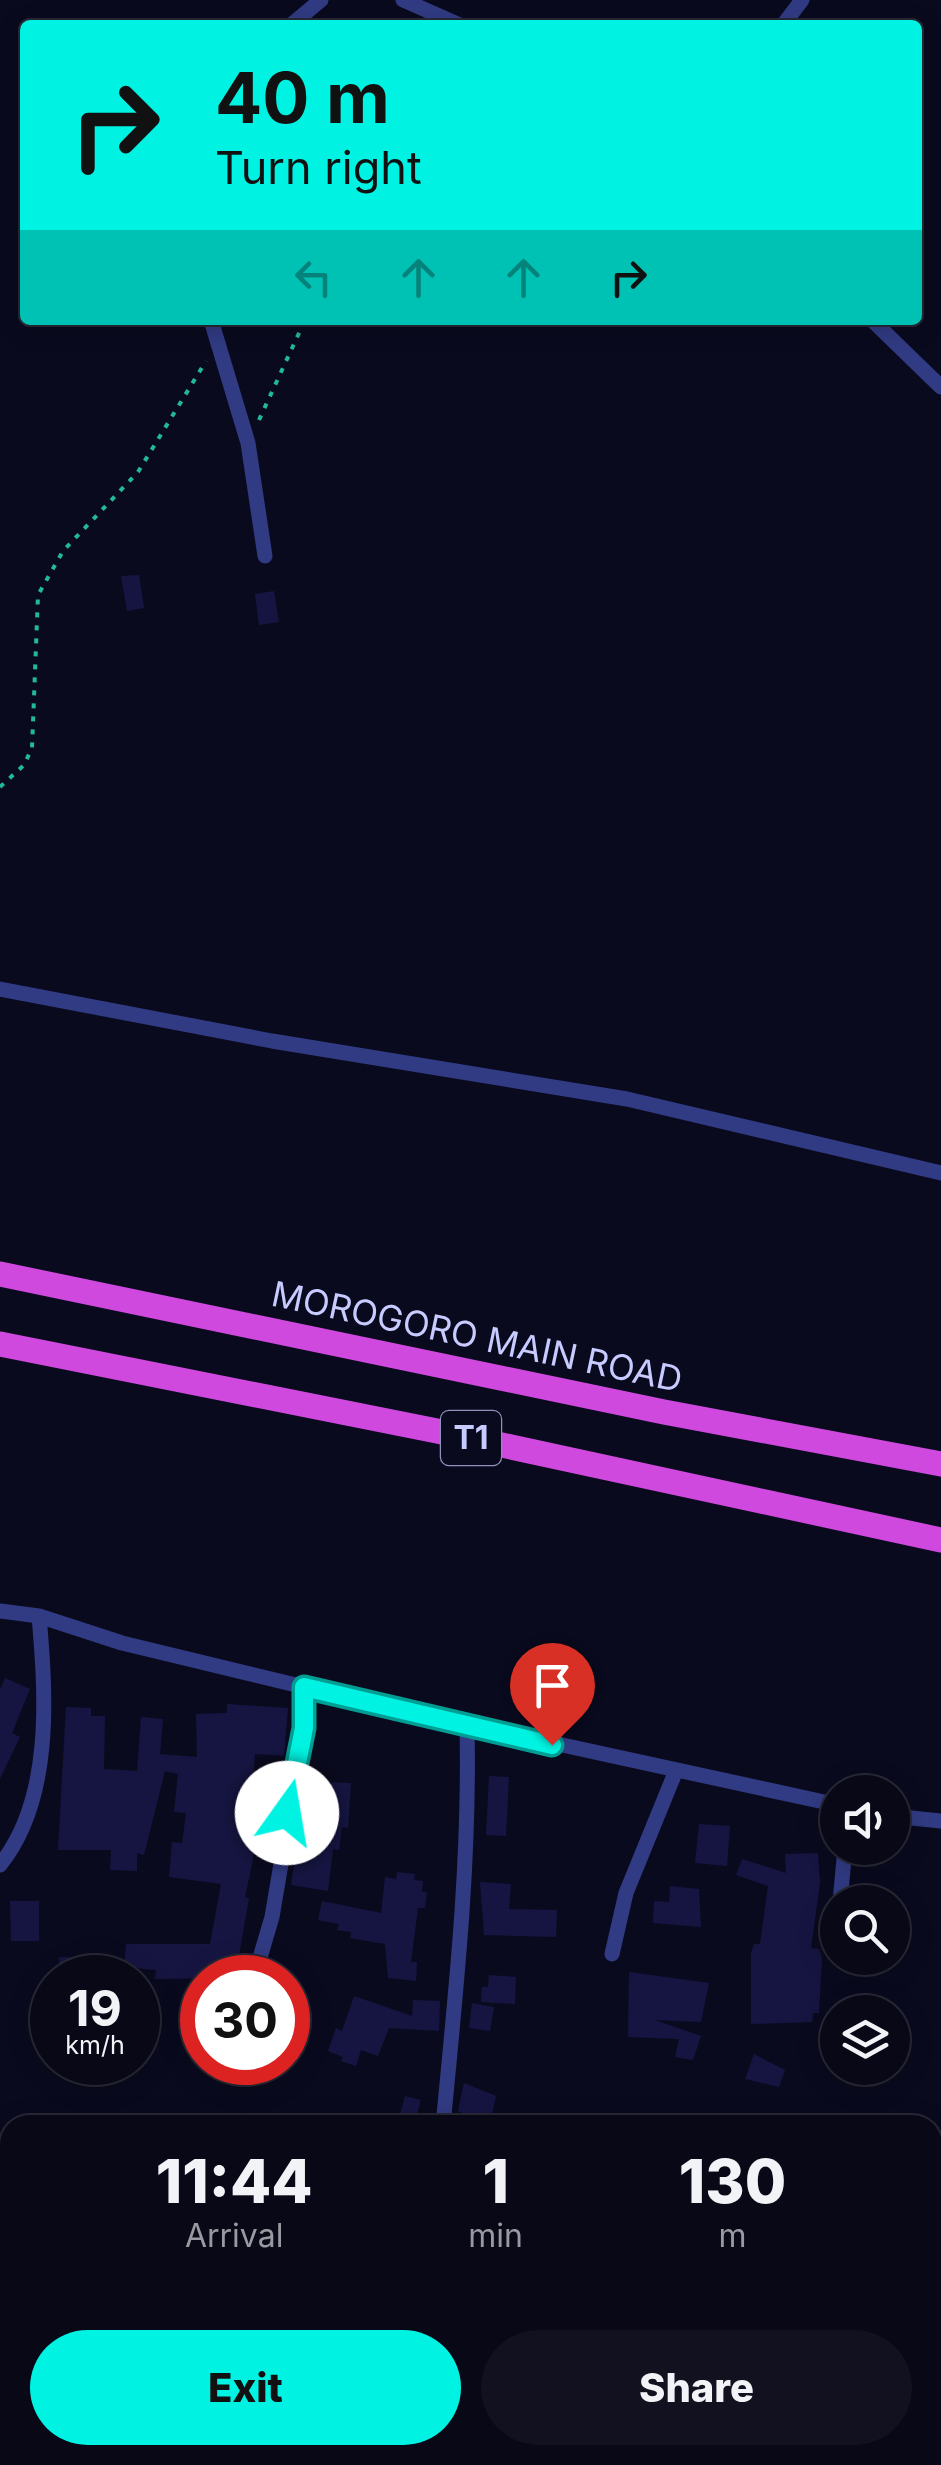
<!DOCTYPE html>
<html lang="en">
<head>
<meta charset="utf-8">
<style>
  :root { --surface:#080817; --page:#111120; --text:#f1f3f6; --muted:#989aa1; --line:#292936; --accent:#00f3e2 }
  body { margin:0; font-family:Inter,sans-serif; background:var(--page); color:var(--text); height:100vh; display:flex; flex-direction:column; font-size:38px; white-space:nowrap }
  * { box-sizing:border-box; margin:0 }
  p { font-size:32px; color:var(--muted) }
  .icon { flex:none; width:55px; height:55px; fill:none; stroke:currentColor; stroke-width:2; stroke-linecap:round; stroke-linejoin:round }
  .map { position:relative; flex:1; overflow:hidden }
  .details { position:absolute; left:0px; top:2115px; width:942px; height:350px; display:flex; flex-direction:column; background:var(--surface); border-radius:30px 30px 0 0; box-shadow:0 5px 25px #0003,0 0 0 2px var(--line) }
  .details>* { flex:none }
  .top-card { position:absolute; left:20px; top:20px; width:902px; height:305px; border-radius:10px; box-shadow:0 5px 25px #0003,0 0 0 2px var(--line); background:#00f3e2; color:#111; overflow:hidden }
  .controls { position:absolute; left:820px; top:1775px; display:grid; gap:20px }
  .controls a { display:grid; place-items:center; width:90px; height:90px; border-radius:50%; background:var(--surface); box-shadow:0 5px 25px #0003,0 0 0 2px var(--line); font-size:50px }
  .speed { position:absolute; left:30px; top:1955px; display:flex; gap:20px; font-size:50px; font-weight:700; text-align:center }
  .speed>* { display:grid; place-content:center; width:130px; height:130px; border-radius:50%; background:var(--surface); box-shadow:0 5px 25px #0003,0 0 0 2px var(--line); line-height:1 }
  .speed small { font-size:25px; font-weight:400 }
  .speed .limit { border:15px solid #d22; background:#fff; color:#111 }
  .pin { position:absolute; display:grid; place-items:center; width:85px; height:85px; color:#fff; margin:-102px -42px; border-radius:50% 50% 50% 0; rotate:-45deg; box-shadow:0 0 10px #0007 }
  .pin .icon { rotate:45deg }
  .me { position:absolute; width:110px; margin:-55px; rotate:13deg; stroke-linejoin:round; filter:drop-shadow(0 0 8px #0008) }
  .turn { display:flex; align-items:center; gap:35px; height:210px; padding:0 30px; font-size:45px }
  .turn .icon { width:130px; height:130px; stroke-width:2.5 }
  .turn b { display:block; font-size:70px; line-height:85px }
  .lanes { display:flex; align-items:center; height:95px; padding:0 30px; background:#0003; justify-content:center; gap:50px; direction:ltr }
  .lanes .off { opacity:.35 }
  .eta { display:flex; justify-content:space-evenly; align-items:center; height:170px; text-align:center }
  .eta b { font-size:60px; font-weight:800; line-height:70px }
  .button { display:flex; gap:20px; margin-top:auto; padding:20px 30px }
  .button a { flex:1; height:115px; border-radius:60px; background:var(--accent); color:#111; font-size:40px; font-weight:800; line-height:115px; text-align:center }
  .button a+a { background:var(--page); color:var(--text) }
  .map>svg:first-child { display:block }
  .building { fill:#161542 }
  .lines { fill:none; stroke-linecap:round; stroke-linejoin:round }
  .path { stroke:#22b996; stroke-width:4; stroke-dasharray:5 8; stroke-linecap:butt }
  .minor { stroke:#313b83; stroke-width:15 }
  .trunk { stroke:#cf49de; stroke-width:25 }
  .route-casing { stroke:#009e93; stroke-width:25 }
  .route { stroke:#00f3e2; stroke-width:18 }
  .labels { text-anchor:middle; stroke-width:10; stroke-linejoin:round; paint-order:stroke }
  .shield { fill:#0a0a1f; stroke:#8f91bc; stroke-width:2.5 }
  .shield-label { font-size:32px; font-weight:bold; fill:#c8cbff }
  .street-label { font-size:35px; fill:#c8cbff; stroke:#0a0a1f }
</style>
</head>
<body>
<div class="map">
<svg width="941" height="2465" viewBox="0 0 941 2465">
  <rect width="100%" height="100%" fill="#0a0a1f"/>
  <path class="building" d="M139 575 144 608 127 611 121 576Z
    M274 591 279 622 259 625 255 594Z
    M5 1678 30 1689 12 1733 20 1737 0 1779V1690Z
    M227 1704 288 1708 284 1756 255 1754 253 1783 267 1784 266 1807 253 1806 248 1844H254L253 1860 245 1897 249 1898 235 1978 155 1979 156 1970 124 1967 126 1944H210L221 1884 169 1877 172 1842 182 1843 186 1813 174 1812 178 1774 165 1771 144 1855 137 1853V1871L110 1870 111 1850H58L66 1707 91 1708V1716H105L104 1769 137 1771 141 1717 163 1719 160 1754 197 1757 196 1714 227 1713Z
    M489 1776 509 1777 506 1836 486 1835Z
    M318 1781 351 1783 348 1828 342 1827 339 1850 333 1849 328 1891 291 1885 299 1831 314 1834Z
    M699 1824 730 1826 727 1866 695 1863Z
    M818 1853 820 1883 811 1948 819 1949 822 1958 819 2013H813L812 2022 751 2024V1953L754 1944H760L768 1886 736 1875 742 1859 786 1873 785 1854Z
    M397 1872 415 1874 414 1880 423 1881 422 1892H427L425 1908H418L411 1962H417L416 1981 388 1978 385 1944 350 1938 351 1932 337 1930 339 1924 318 1920 322 1901 381 1913 385 1877 396 1879Z
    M480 1882 511 1884 509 1909 557 1910 556 1937 484 1935Z
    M670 1886 699 1889 701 1927 653 1923 654 1901 669 1902Z
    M10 1901H39V1941H11Z
    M59 1957 102 1958V1978H59Z
    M629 1972 709 1983 701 2022 655 2020 701 2036 693 2060 675 2057 679 2039 628 2037Z
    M489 1975 516 1977 515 2004 481 2002 482 1987H488Z
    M354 1996 412 2016 413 2000 440 2001 439 2031 389 2028 378 2056 361 2050 356 2066 341 2061 343 2057 328 2051 336 2028 342 2031Z
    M472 2003 494 2007 490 2031 469 2028Z
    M754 2054 785 2070 779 2087 745 2079Z
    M464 2083 496 2096 490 2124 458 2111Z
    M405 2096 421 2100 416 2118 400 2114Z"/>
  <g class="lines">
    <path class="path" d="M259 420 305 320
      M0 787 24 765 32 748 38 595 63 551 138 472 206 361"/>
    <path class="minor" d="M403 0 460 25
      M291 25 321 0
      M783 25 802 0
      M211 320 248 443 265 556
      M872 320 941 387
      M0 989 272 1041 627 1099 941 1173
      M0 1611 39 1616 122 1643 383 1706 838 1805
      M892 1816 941 1821
      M0 1865C53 1799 46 1696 39 1616
      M840 1902 845 1848
      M837 1930 838 1926
      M612 1954 626 1893 675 1773
      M254 1978 272 1917 304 1728V1687
      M443 2125C456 1990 470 1862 467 1726
      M0 2310 10 2324
      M932 2360 941 2362
      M70 2455 74 2465"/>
    <path class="trunk" d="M0 1274 664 1412 941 1464
      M0 1344 437 1431 941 1540"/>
  </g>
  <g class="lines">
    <g class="route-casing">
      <path id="route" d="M287 1813 304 1728V1687L552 1745"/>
    </g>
    <use href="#route" class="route"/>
  </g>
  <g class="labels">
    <rect class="shield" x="441" y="1411" width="60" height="54" rx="8"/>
    <g class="shield-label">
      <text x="471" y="1449">T1</text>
    </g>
    <g class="street-label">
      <text transform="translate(477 1337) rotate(12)" y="12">MOROGORO MAIN ROAD</text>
    </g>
  </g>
</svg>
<div class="controls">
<a><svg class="icon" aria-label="sound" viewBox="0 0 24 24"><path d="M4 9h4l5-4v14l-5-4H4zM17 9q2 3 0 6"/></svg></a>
<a><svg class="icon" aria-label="search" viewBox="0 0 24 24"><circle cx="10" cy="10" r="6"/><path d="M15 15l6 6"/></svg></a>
<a><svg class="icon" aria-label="layers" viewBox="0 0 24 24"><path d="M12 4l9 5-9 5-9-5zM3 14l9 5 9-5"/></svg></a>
</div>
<div class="speed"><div>19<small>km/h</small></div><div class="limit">30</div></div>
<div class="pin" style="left:552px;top:1745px;background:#d93025"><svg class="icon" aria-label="arrive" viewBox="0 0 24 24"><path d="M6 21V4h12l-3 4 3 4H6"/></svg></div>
<svg class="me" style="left:287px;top:1813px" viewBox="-20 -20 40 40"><circle r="19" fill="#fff"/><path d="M0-13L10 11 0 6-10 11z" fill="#00f3e2"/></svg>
<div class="top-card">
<div class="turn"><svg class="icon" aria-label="right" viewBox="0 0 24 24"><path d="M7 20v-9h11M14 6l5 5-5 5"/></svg><div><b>40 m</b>Turn right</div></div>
<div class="lanes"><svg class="icon off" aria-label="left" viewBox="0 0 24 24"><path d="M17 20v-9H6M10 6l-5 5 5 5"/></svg><svg class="icon off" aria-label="ahead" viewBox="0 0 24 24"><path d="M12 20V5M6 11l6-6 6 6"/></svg><svg class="icon off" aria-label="ahead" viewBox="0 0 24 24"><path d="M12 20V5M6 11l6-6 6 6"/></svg><svg class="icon" aria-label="right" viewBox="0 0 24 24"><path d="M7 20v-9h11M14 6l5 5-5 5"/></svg></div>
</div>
<section class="details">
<div class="eta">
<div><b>11:44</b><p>Arrival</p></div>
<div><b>1</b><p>min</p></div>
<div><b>130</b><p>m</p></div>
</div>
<div class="button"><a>Exit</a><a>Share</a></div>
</section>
</div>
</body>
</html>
